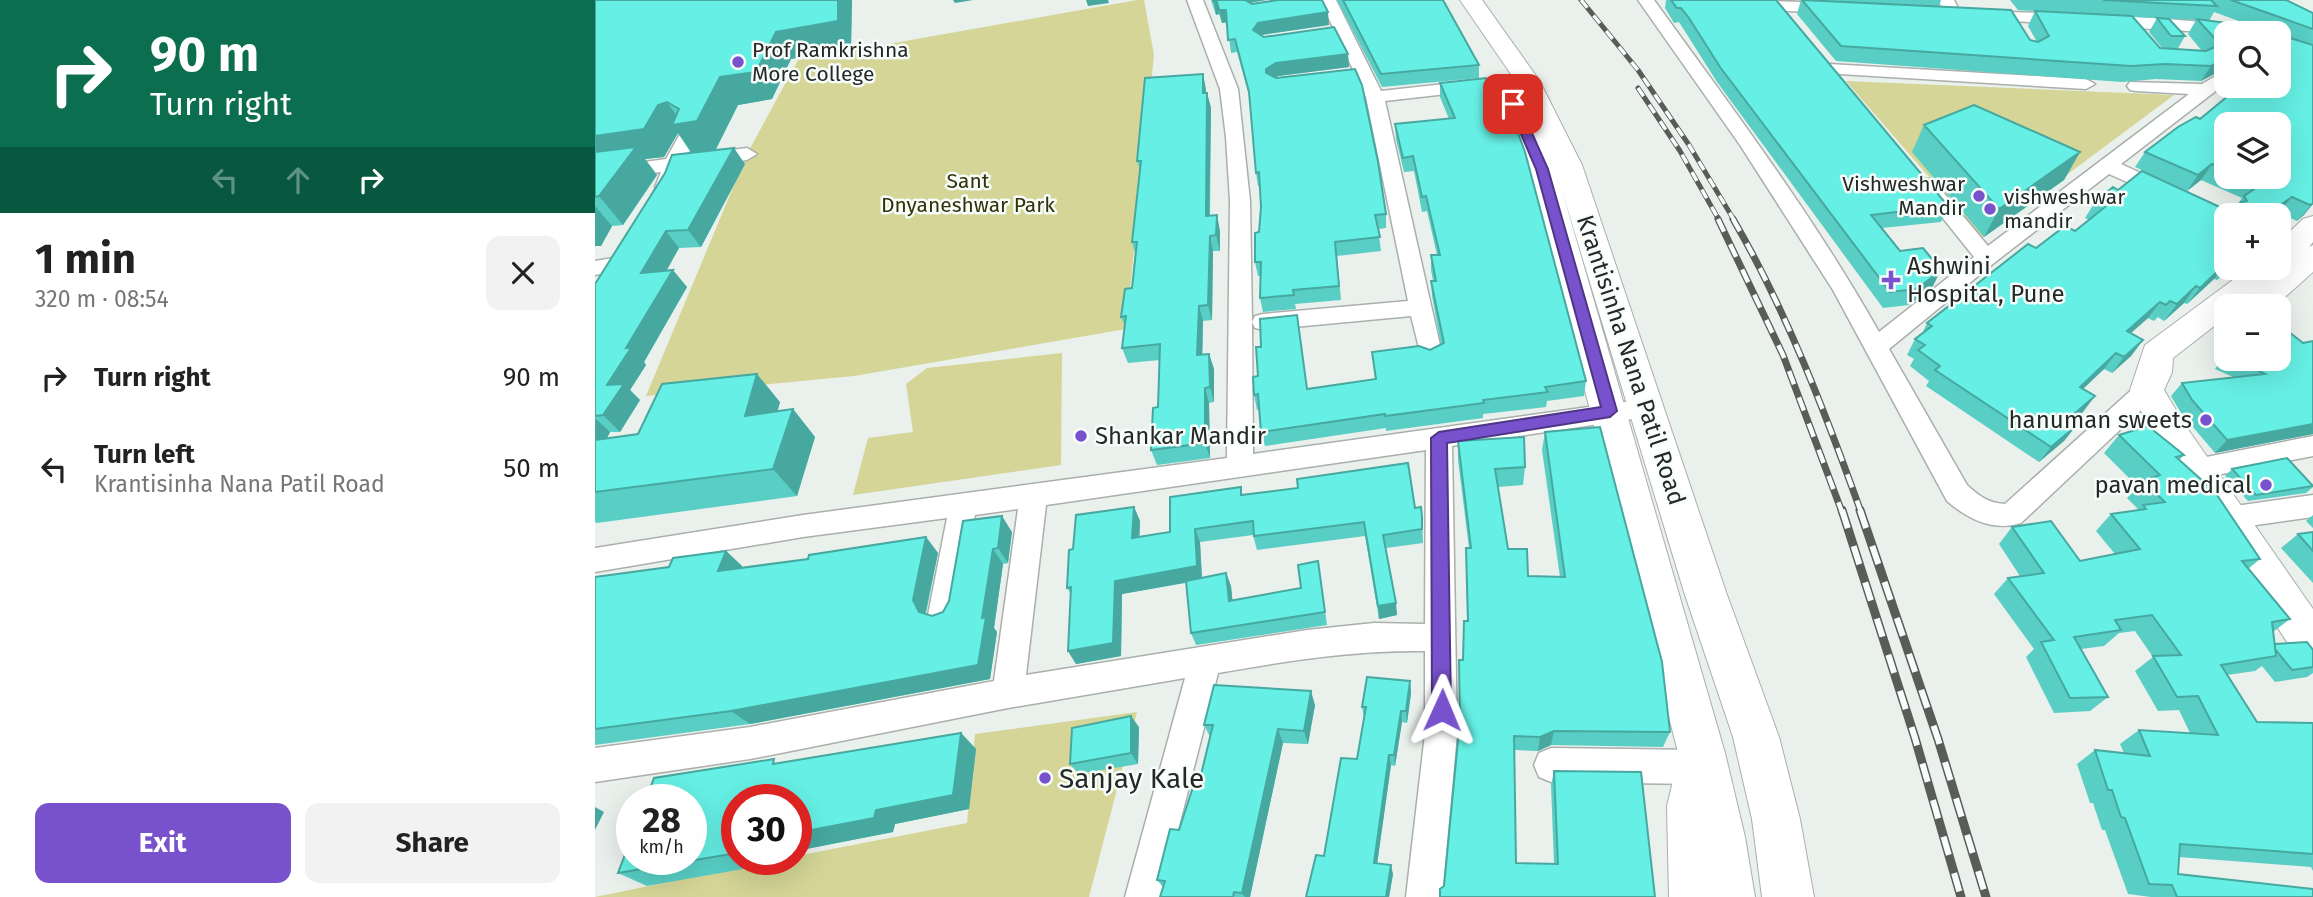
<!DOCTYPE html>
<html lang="en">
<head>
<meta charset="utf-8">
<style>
  :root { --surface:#fff; --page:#f2f2f2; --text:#222; --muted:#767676; --accent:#7852cc }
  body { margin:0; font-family:"Fira Sans",sans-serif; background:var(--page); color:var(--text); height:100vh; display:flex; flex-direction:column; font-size:26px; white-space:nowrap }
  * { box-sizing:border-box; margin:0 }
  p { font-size:23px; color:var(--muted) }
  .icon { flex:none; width:38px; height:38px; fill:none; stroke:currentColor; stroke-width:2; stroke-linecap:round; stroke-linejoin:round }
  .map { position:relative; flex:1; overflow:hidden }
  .sheet { display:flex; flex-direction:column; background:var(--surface); width:595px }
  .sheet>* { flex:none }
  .guide { background:#0b6e4f; color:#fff; overflow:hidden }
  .buttons { position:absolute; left:1619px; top:21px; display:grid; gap:14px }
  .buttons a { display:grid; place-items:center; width:77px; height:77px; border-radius:14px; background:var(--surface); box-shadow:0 7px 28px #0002; font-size:35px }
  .speed { position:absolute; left:21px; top:784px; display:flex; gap:14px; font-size:35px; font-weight:700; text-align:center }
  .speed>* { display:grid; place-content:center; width:91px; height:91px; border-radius:50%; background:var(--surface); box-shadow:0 7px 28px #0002; line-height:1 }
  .speed small { font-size:18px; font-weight:400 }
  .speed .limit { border:10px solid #d22; background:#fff; color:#111 }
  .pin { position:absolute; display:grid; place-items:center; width:60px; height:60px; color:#fff; margin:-30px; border-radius:14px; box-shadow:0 4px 10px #0006 }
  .me { position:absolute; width:77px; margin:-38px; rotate:1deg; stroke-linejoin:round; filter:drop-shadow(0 0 5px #0008) }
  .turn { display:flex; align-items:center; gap:24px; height:147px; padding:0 35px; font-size:32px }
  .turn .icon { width:91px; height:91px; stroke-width:2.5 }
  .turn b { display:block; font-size:49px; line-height:60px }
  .lanes { display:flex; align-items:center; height:66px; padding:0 35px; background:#0003; justify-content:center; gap:35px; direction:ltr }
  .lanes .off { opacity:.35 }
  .round { display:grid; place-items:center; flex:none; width:74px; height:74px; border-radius:14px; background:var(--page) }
  .overview { display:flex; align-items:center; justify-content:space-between; height:119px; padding:0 35px }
  h1 { font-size:42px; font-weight:700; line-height:52px }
  .primary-button { display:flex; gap:14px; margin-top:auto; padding:14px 35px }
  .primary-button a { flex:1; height:80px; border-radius:14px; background:var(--accent); color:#fff; font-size:28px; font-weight:700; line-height:80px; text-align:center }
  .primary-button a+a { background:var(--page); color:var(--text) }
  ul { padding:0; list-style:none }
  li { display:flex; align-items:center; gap:21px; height:91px; padding:0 35px }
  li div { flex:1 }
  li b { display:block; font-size:26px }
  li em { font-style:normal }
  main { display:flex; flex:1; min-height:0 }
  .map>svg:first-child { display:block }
  .green { fill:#d4d596 }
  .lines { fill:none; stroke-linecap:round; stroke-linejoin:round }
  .street-casing { stroke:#aaafac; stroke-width:3 }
  .secondary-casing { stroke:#aaafac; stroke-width:2 }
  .street { fill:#fff; fill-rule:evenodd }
  .secondary { fill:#fff; fill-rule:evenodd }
  .rail-far2-casing { stroke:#595c59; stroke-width:5 }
  .rail-far1-casing { stroke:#595c59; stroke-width:7 }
  .rail-casing { stroke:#595c59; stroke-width:9 }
  .rail-far2 { stroke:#f7fdfa; stroke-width:3.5; stroke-dasharray:10; stroke-linecap:butt }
  .rail-far1 { stroke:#f7fdfa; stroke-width:4.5; stroke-dasharray:14; stroke-linecap:butt }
  .rail { stroke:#f7fdfa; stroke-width:6; stroke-dasharray:19; stroke-linecap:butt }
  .wall { fill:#58cec5; fill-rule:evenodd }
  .shaded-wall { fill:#47a8a0 }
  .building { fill:#66f0e5; stroke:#47a8a0; stroke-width:2 }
  .route { fill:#7852cc; stroke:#4e3585; stroke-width:2 }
  .poi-dot { fill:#7852cc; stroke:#f7fdfa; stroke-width:2.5 }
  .labels { text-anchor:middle; stroke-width:5; stroke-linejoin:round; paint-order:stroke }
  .far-poi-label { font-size:21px; fill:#262826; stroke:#f7fdfa; text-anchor:start }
  .far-park-label { font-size:21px; fill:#343308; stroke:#f7fdfa }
  .poi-label { font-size:24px; fill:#262826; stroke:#f7fdfa; text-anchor:start }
  .street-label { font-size:24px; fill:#262826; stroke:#f7fdfa }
  .near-poi-label { font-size:28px; fill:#262826; stroke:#f7fdfa; text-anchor:start }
</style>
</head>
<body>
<main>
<section class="sheet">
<div class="guide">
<div class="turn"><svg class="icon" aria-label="right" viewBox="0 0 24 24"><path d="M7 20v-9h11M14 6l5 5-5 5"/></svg><div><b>90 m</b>Turn right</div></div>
<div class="lanes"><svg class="icon off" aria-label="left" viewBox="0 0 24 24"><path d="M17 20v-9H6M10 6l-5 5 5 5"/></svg><svg class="icon off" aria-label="ahead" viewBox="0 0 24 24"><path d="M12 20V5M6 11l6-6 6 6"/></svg><svg class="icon" aria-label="right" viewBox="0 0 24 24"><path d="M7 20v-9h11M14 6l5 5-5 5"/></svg></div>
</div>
<div class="overview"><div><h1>1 min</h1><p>320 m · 08:54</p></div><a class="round"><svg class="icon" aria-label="close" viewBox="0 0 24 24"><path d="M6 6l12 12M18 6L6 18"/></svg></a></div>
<ul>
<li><svg class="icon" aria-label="right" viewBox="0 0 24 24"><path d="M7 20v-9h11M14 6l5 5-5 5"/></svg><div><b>Turn right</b></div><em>90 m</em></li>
<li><svg class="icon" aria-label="left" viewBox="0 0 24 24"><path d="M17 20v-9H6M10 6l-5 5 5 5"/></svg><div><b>Turn left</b><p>Krantisinha Nana Patil Road</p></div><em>50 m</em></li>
</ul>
<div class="primary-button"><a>Exit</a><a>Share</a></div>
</section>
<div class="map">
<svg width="1718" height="897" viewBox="0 0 1718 897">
  <rect width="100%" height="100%" fill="#eaf0ec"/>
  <path class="green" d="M542 0H549L559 55 531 329 259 376 51 396 152 154 203 60Z
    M1251 81 1579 95 1387 238Z
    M467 353 466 465 258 495 273 438 318 432 311 384 332 368Z
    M542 712 494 897H0L186 859H201V856L372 823 380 734Z"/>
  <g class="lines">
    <g class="street-casing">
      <path id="street" d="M592 0H608L643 89 655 201 657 322 660 316 668 314 813 301 771 97 725 0H741L786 91 932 75 941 80 932 85 790 101 847 354 843 360 835 362 827 360 816 316 668 330 660 328 657 322 658 454 1051 399 1060 401 1064 408 1060 415 1051 417 857 446 862 734 847 897H811L830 734V651C759 650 692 661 623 673L566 897H530L590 678 413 708 155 759 0 782V748L155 727 399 681 423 509 380 515 363 615 359 624 348 628 337 624 333 615 352 518 208 537 0 572V548L208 515 632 458 635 201 631 137 625 89ZM831 450 830 624 779 623 712 630 431 675 451 505Z
        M1043 0H1059C1137 108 1218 215 1284 332L1379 257 1323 187 1320 183 1323 179H1337L1393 246 1594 94 1541 91 1535 90 1532 86 1535 82 1607 84 1631 70V83L1526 164 1638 215H1631V226L1514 174 1399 263 1294 349 1372 485C1384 496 1393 503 1410 504L1543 384 1552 381 1561 384 1564 390 1561 396 1426 523C1398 532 1373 519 1352 501L1238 290 1145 145Z
        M1149 0 1239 3 1247 8 1239 13 1152 9 1144 4Z
        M1343 0H1359L1366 14 1364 17H1352Z
        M1386 11C1423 13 1639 16 1654 33H1631V36L1593 31 1380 19 1378 16 1380 13Z
        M1684 40 1718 51V62L1684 50Z
        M1234 64 1491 79 1500 84 1491 89 1228 73 1225 69 1228 65Z
        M92 132 101 138 92 156 152 148 162 154 152 160 87 169 77 191H63L60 187 66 172 0 181V169L71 159 85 134Z
        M24 257 32 259 35 264 32 269 0 275V261Z
        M1718 436V456L1601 479 1592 476 1588 469 1592 462 1601 459Z
        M1718 495V517L1633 529 1623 526 1619 518 1623 510 1633 507Z
        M956 748 1103 750 1115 755 1120 767 1115 779 1103 784 956 782 944 777 939 765 944 753Z"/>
    </g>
    <g class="secondary-casing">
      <path id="secondary" d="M865 0H887L944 80 987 165 1131 592 1184 737 1205 819 1219 897H1167L1157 819 1138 737 1089 592 966 187 1130 753 1150 837 1160 897H1074L1072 806 1084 756 933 169 916 127 920 121 929 119 940 125 920 80Z
        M1718 216V242L1714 247 1718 245V272L1680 306H1631V317L1578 358 1577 372 1569 390 1590 425 1718 609V664L1703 659 1564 445 1535 390 1550 345 1654 268H1684V242L1708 219Z"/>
    </g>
    <use href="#street" class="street"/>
    <use href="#secondary" class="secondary"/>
    <g class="rail-far2-casing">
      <path id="rail-far2" d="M986 0 1043 70 1094 145 1139 220
        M1043 88 1085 151 1124 220"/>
    </g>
    <g class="rail-far1-casing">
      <path id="rail-far1" d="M1123 219 1188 355 1247 512
        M1138 219C1191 310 1230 412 1266 512"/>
    </g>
    <g class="rail-casing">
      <path id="rail" d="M1247 510 1320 738 1366 897
        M1265 510 1343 739 1391 897"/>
    </g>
    <use href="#rail-far2" class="rail-far2"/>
    <use href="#rail-far1" class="rail-far1"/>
    <use href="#rail" class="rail"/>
  </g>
  <path class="wall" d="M0 0H257L256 48 196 59 177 99 143 105 121 149 150 164 106 247 84 248 71 270 92 287 49 362 51 365 35 390 45 400 25 432H15L12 439 43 434 185 402 182 411 198 409 220 437 202 496 2 523 0 522V284L96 153 83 133 69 157 50 159 62 175 28 225 17 226 6 246H0Z
    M616 0H671L655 3 734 25 667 35 669 37 753 54 754 67 683 76 680 78 791 214V228L783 229 786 251 742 256 746 300 700 304 701 309 668 312 665 298 666 276H663L660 262 664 232 666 207 665 186H663L661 173 655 99 642 52 636 53 632 22 627 23 624 14 621 15Z
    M742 0H848L884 65V78L787 87Z
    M1071 0H1181L1353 206 1346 222 1287 228 1305 251 1338 286 1314 305 1288 308 1122 82 1091 33 1084 22 1079 23 1070 8Z
    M1206 0H1346L1344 6 1442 42 1433 26 1440 11 1423 10 1415 0H1691L1718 13V204L1702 221 1684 213 1681 215H1631V268H1635L1622 280 1619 279 1592 304 1589 303 1569 321 1563 317 1559 321 1553 318 1536 333 1548 340 1536 356 1517 373 1509 369 1488 389V412L1476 422 1481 426 1469 441 1444 462 1331 386 1334 381 1315 366 1319 359 1312 355 1320 339 1327 334 1332 323 1441 248 1480 231 1494 220 1490 218 1500 202 1523 190 1638 210 1647 198 1606 180 1592 191 1540 167 1550 152 1605 119 1684 86 1694 39 1684 36V33H1677L1619 12 1614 21 1639 24 1631 68 1606 81 1561 79 1527 82 1241 61 1202 14ZM1538 17 1601 20 1593 34 1607 51 1582 50 1590 36 1562 18 1554 32 1568 49 1565 48ZM1631 124 1684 177H1631Z
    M608 74 611 93H612L616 108 615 216 625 231V251H618L617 320 608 321 607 355 614 354 619 369V402L614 403 615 458 562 465 556 450 563 407 565 360 533 363 527 348 530 326 526 317 537 288 540 253 537 242 545 170 542 161Z
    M845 83 991 381 989 396 952 401 951 407 888 414V418L791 431V428L670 446 666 432 665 409 662 410 659 395 663 376 666 347 702 315 712 389 780 379 777 352 835 350 846 345 837 296 836 281H838L836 270V255H842L832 211 827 212 819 171 809 172 801 139 800 124 854 119 845 97Z
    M1329 125 1485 152 1469 180 1389 237 1317 152Z
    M1631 354V359H1684L1718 434 1620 453 1586 413 1576 396 1587 383 1638 377 1620 369Z
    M950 432 1075 732 1068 747 956 745 943 751 919 750 921 863 959 864 956 785 959 771 1060 897 849 886 864 723 872 621 871 548H874L863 460V441L930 467 928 485 903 487 913 549 933 576 965 577 947 450Z
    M1524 435 1589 455 1584 460 1665 559 1653 569 1695 619 1678 632 1680 644 1718 650V673L1712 677 1680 682 1667 666 1660 671 1632 675 1662 722 1718 723V871L1716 867 1584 857 1583 874 1718 897H1556L1533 894 1510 830H1507L1498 803H1495L1482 764 1500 750 1529 753 1525 744 1544 730 1595 733 1584 710 1563 711 1540 671 1558 657 1540 631 1524 633 1509 646 1486 649 1513 697 1495 711 1459 713 1431 657 1439 649 1399 594 1413 578 1425 576 1404 544 1417 527 1485 561 1520 554 1501 531 1516 514 1544 510 1532 498 1543 487 1509 453Z
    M1637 469 1718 485V487L1711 493 1653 501 1630 476Z
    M648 495 820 508 827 517 828 543 791 548 802 615 784 619 770 536 662 550 658 535 605 542 607 578 631 573 636 586 637 601 706 588 723 561 732 625 601 645 596 633 592 582 527 594 526 656 481 664 473 651 476 594 472 588 478 549 539 507 545 521 544 537 575 532Z
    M1718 515V528L1711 521Z
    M368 521 417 532 413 563 408 564 399 628 402 632 395 679 155 724 0 745V577L74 567 131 551 147 566V567L213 559 331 537 343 553 331 614 337 616 348 612 354 601Z
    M1718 532V583L1686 548 1703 534Z
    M815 681 816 693 812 723 807 722 800 766 796 765 782 863 798 874 794 897H711L729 856 762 759 769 718 767 707Z
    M720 705 713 744 688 743 655 897H565L568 887 562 880 603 787 615 737 609 725Z
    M544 727 543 764 484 774 475 764Z
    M366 733 381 749 374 809 300 824 298 832 201 851V800H142V859H177L176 864 52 886 23 873 185 763Z"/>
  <path class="shaded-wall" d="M243 0H257L256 48 196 59 177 99 143 105 121 149 97 153 83 133 69 157 50 159 62 175 28 225 4 196 0 167V136L63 105 72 102 87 123 125 77 181 32Z
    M358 0H378L360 3Z
    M491 0H513L514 3 493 6Z
    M648 0H671L653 3Z
    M619 2H622L624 14 621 15Z
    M624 10H631L633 22 627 23Z
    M733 12 734 25 665 35 658 30 663 23Z
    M753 54 754 67 683 76 673 82V86L671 69 681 63Z
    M1631 58V68L1606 81 1616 66Z
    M608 74 611 89V108L608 93Z
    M612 93 616 108 614 231 611 216Z
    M139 148 150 164 106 247 93 230Z
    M1485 152 1469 180 1389 237 1404 209Z
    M1617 164 1606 180 1592 191 1603 175Z
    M1697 197 1681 215H1671Z
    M1718 203V204L1708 216 1702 221Z
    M0 206 17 226 6 246H0Z
    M622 215 625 231V251L621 235Z
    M71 231 84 248 61 290 46 273Z
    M615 236 618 251 617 320 613 305Z
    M1631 264 1619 279 1592 304 1605 288Z
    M1632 268H1635L1622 280Z
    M78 270 92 287 49 362 51 365 35 390 45 400 25 432 8 415 12 385 31 348Z
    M1346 270 1338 286 1314 305 1322 289Z
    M1601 286 1589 303 1569 321 1582 304Z
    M1565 302 1553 318 1520 347 1532 331Z
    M604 306 608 321 607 370 602 355Z
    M1548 340 1536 356 1517 373 1529 357Z
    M1521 353 1509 369 1473 403 1485 387Z
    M614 354 619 369V402L615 387Z
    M162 374 185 402 174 443 150 416Z
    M610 388 614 403 615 458 610 443Z
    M1500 396 1488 412 1460 435 1472 420Z
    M198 409 220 437 202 496 178 469Z
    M0 418 15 432 0 461Z
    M1718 424V434L1620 453 1632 440Z
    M1481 426 1469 441 1444 462 1456 447Z
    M539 507 545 521 544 552 537 538Z
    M407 516 417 532 413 563 403 548Z
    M600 529 605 542 607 580 527 594 526 656 481 664 473 651 520 581Z
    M331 537 343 553 330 614 324 612 318 600Z
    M398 549 408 564 399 628 402 632 395 679 155 724 136 711 387 618Z
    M131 551 147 566 140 586 123 571Z
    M631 573 636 586 639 614 634 601Z
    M801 603 802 615 784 619 783 606Z
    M815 681 816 693 812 723 811 711Z
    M716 691 720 705 713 744 709 731Z
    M806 711 807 722 800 766 799 755Z
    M536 716 544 727 543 764 536 753Z
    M683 729 688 743 655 897H650L647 893Z
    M959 731 956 745 943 751 945 737Z
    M366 733 381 749 374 809 300 824 298 832 201 851V833L281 810Z
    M794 755 796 765 781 872 779 863Z
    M0 807 9 812 0 830Z
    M167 859H177L176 864Z
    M796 865 798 874 794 897H791Z"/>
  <path class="building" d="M0 0H243V21L181 32 161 72 125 77 102 121 77 125 84 109 72 102 63 105 49 129 0 136Z
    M618 0H650L657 4 683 0H727L733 12 663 23 658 30 669 37 739 27 753 54 681 63 671 69V73L681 78 760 69 767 85 783 162 791 214 780 215 785 237 740 242 744 286 698 290 699 295 665 298 666 262H660V233L664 232 666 207 664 172 661 173 654 92 640 39 633 40 631 10H624L622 2H619Z
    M748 0H848L884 65 786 74Z
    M1076 0H1181L1353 206 1276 215 1305 251 1328 248 1346 270 1322 289 1295 292 1125 67 1094 18 1086 8H1082Z
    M1207 0 1416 10 1435 40 1443 42 1454 36 1440 11 1537 16 1565 48 1611 51 1622 46 1623 42 1602 19 1639 24 1649 33H1631V58L1616 66 1570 64 1536 66 1246 46Z
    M1508 0H1616L1622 6Z
    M1636 0H1691L1718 13V29Z
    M1562 18 1574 19 1590 36H1576Z
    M1695 38 1718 45V203L1715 205 1697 197 1671 215H1631V263L1605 288 1601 286 1582 304 1575 301 1571 305 1565 302 1532 331 1548 340 1529 357 1521 353 1485 387 1500 396 1472 420 1481 426 1456 447 1340 370 1345 366 1323 350 1330 345 1320 339 1337 326 1332 323 1433 244 1441 248 1470 226 1480 231 1510 207 1500 202 1518 187 1523 190 1547 171 1629 209 1645 212 1646 202 1652 201 1649 196 1665 185 1646 177H1684V124H1631V170L1617 164 1603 175 1550 152 1583 127 1601 117 1605 119 1645 86H1684V48Z
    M608 74V93H612L611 216 622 215 621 235 615 236 613 305 604 306 602 355 614 354 615 387 610 388V443L556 450 558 408 563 407 565 344 527 348 531 316 526 317 530 289 537 288 542 242H537L546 161H542L550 78Z
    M891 78 900 96 909 95 930 152 991 381 950 387 953 392 888 400 889 403 790 416V414L666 432 663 394 659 395 658 377 663 376 661 347H666L665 319 702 315 712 389 781 379 777 352 824 346 835 350 849 343 836 281H841L836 255H845L831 196 827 197 818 156 808 158 800 124 860 118 845 83Z
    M1379 105 1485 152 1404 209 1329 125Z
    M41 147 4 196 0 197V152Z
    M139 148 93 230 71 231 46 273 78 270 31 348H36L12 385 29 384 8 415 0 416V284L70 173 77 155Z
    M1694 332 1708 343 1718 341V424L1632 440 1597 400 1587 383 1670 374 1639 359H1684V334Z
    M162 374 150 416 198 409 178 469 0 492V440L43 434 67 384Z
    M1553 426 1589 455 1581 457 1620 492 1665 559 1647 561 1695 619 1677 622 1681 656 1626 665 1662 722 1718 723V854L1585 844 1583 874 1718 889V897H1582L1577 885 1554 884 1530 818 1526 817 1517 790H1513L1500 750 1555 756 1544 730 1623 735 1603 696 1582 697 1558 656 1586 655 1557 615 1520 620 1526 630 1479 637 1513 697 1475 698 1446 642 1459 640 1413 578 1449 573 1417 527 1456 521 1485 561 1545 549 1516 514 1551 509 1548 505 1570 502 1548 481 1565 475 1524 435Z
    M1005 427 1067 662 1075 732 959 731 945 737 919 736 921 863 963 864 959 771 1046 772 1060 897H845V889L849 886 865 720 864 660H868L869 621H873L871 548H876L863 441 929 437 930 467 900 469 913 549H932L933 576 970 577 950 432Z
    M1692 458 1718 486 1661 495 1637 469Z
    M813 463 820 508 826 507 827 517V529L788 535 801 603 783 606 769 522 659 536 658 521 600 529 602 566 520 581 518 643 473 651 476 587 472 588 474 550 478 549 481 515 539 507 537 538 575 532V497L646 487V495L703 488 702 479Z
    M407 516 403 548 398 549 387 618 391 617 383 665 136 711 0 729V577L74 567 78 558 131 551 123 571 213 559 214 555 331 537 318 600 324 612 337 616 348 612 354 601 368 521Z
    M1718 532V551L1703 534Z
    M723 561 730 612 596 633 591 581 631 573 634 601 706 588 703 565Z
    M1712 642 1718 650V667L1697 670 1680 649V644Z
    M772 677 815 681 811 711H806L799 755H794L779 863 796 865 791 897H711L721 855 729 856 746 758 762 759 771 707H767Z
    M619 685 716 691 709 731 683 729 647 893 639 892 638 897H565L570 881 562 880 575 829 584 830 598 787H603L618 725H609Z
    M536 716V753L475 764 477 728Z
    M366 733 358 795 281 810 279 818 201 833V800H142V853L23 873 37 836V859H96V800H51L59 778 179 759 178 764Z"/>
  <path class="route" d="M918 101 924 104 953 169 1022 411 1015 417 852 443 856 710 854 717 847 719 840 717 837 710 836 438 844 432 1006 407 941 169 913 104Z"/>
  <g class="poi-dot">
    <circle cx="143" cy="62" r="7"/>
    <circle cx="1384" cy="196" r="7"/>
    <circle cx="1395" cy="209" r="7"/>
    <path d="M1292.5 269.5h7v7h7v7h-7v7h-7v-7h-7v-7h7z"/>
    <circle cx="1611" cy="420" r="7"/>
    <circle cx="486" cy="436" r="7"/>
    <circle cx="1671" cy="485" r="7"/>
    <circle cx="450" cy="778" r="7"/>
  </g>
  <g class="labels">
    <g class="far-poi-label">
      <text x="157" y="57">Prof Ramkrishna<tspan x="157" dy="24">More College</tspan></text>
      <text x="1370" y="191" text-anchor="end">Vishweshwar<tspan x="1370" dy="24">Mandir</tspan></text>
      <text x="1409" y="204">vishweshwar<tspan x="1409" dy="24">mandir</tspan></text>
    </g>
    <g class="far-park-label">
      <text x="373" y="188">Sant<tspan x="373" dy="24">Dnyaneshwar Park</tspan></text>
    </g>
    <g class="poi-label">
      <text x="1312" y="274">Ashwini<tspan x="1312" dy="28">Hospital, Pune</tspan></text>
      <text x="1597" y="428" text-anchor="end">hanuman sweets</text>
      <text x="500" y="444">Shankar Mandir</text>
      <text x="1657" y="493" text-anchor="end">pavan medical</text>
    </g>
    <g class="street-label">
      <text transform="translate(1036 360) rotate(72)" y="8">Krantisinha Nana Patil Road</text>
    </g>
    <g class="near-poi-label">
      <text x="464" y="788">Sanjay Kale</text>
    </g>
  </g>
</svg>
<div class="buttons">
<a><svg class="icon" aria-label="search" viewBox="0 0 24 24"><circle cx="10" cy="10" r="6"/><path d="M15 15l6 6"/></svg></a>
<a><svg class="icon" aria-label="layers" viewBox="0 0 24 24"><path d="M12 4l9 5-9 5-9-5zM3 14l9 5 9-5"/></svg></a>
<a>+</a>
<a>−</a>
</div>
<div class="speed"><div>28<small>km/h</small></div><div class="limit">30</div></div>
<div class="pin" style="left:918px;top:104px;background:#d93025"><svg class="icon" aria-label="arrive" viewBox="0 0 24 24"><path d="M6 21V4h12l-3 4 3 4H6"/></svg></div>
<svg class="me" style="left:847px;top:710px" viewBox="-20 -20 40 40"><path d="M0-17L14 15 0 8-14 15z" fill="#7852cc" stroke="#fff" stroke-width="4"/></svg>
</div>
</main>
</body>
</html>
